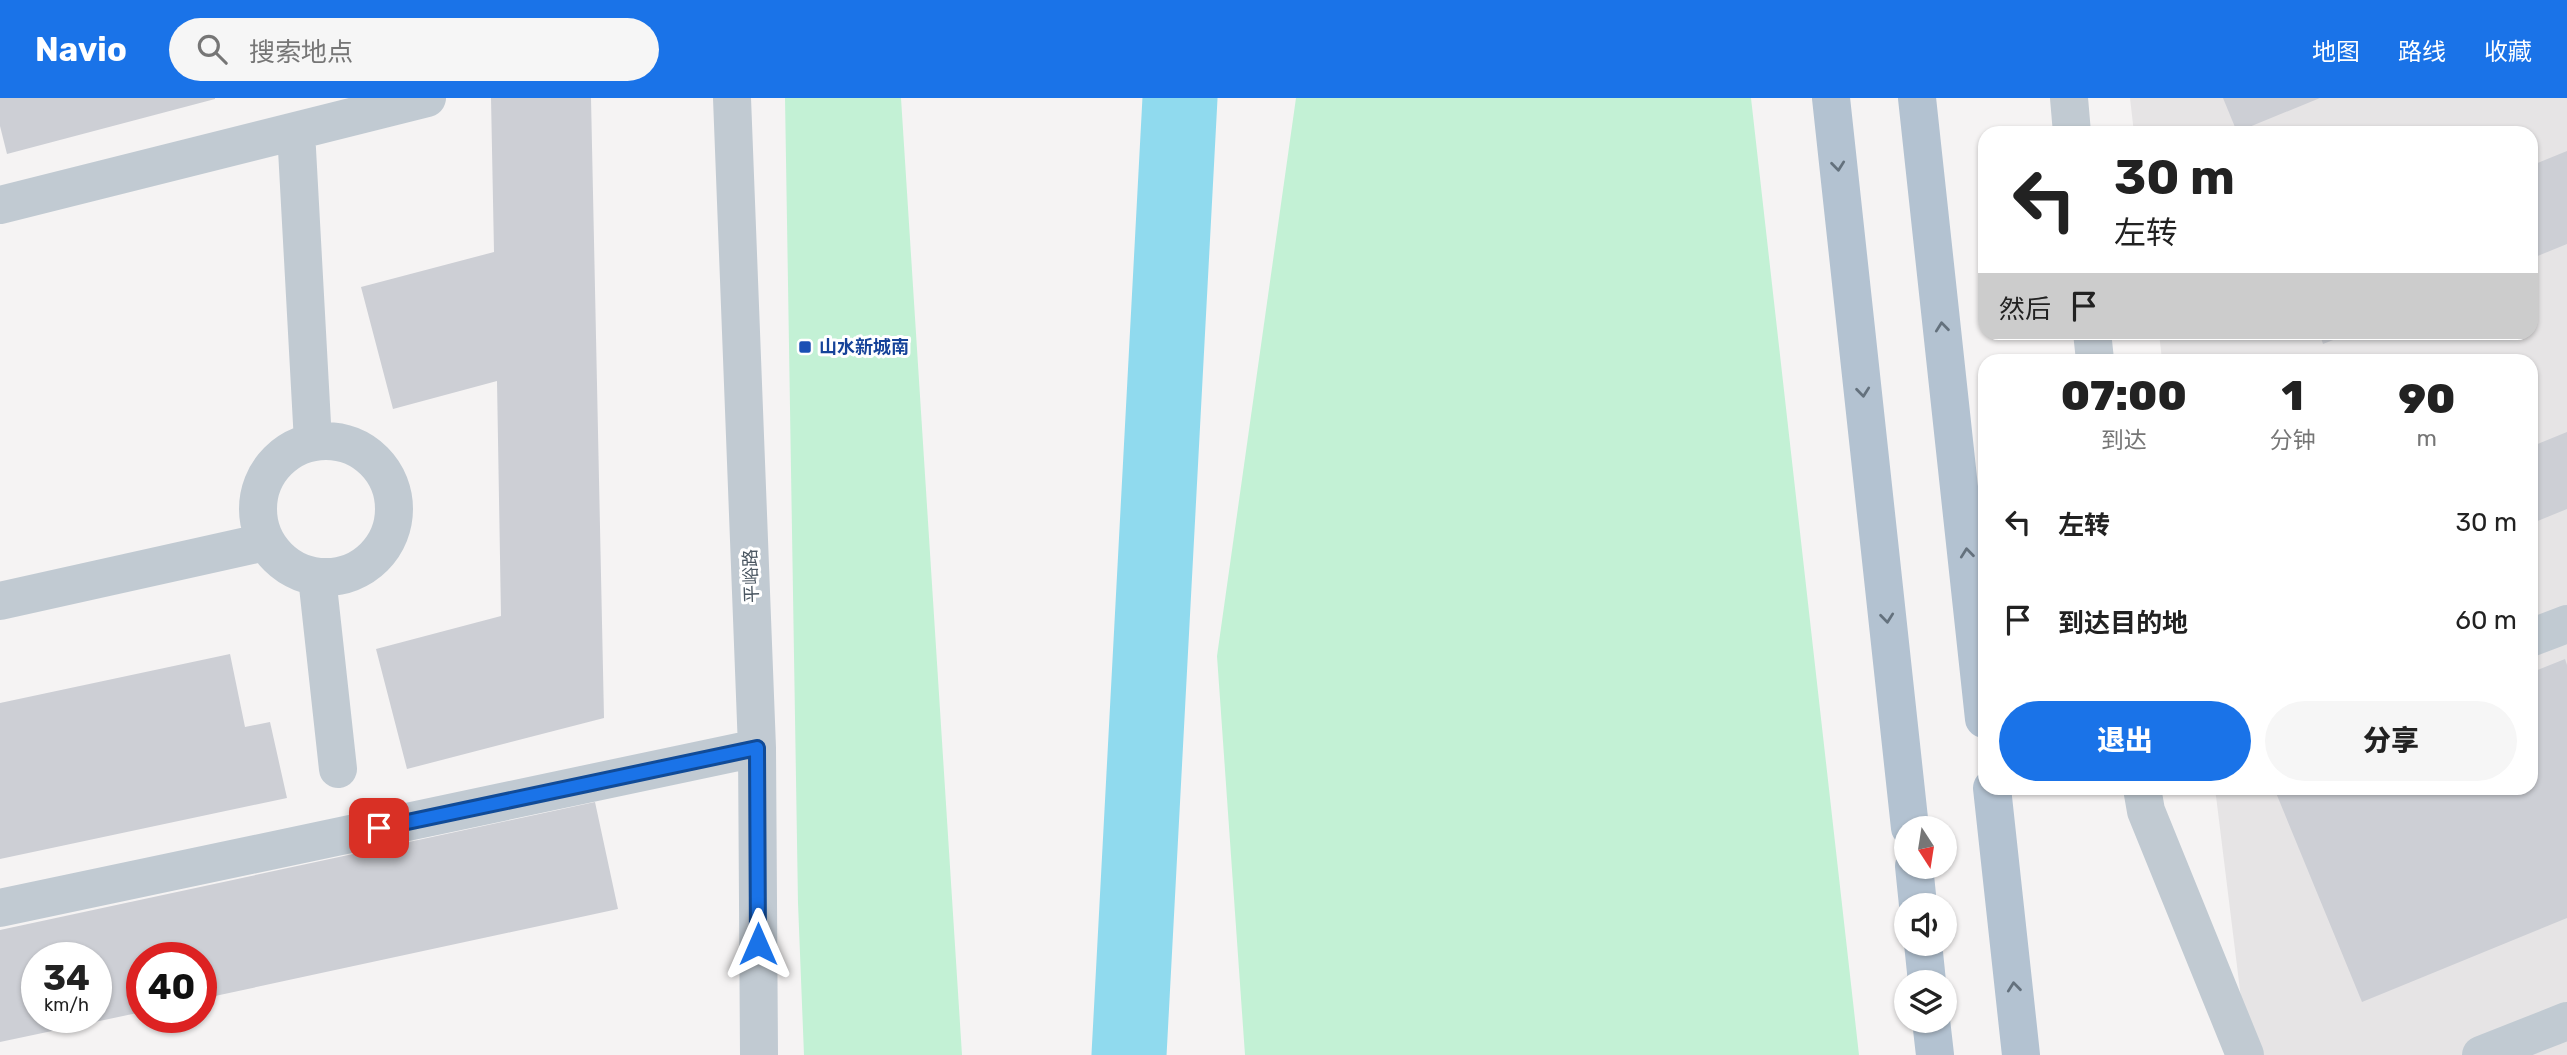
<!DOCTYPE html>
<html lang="zh">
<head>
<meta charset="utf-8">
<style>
  :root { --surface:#fff; --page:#f6f6f6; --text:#222; --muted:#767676; --accent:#1a73e8 }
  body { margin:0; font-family:Rubik,"Noto Sans SC",sans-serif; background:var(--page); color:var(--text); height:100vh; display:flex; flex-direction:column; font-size:26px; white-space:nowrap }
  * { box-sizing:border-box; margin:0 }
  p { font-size:23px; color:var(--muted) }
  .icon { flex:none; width:38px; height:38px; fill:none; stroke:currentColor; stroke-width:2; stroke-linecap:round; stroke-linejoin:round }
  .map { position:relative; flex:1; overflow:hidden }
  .side { position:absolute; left:1978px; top:256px; width:560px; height:441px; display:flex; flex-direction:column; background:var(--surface); border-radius:21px; box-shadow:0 2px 5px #0004 }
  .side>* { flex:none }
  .guide { position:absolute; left:1978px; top:28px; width:560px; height:214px; border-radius:21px; box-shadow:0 2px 5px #0004; background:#fff; color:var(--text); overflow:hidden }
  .needle { width:46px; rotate:168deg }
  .controls { position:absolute; left:1894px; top:718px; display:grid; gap:14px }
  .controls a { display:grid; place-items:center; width:63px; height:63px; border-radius:50%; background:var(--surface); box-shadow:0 2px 5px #0004; font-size:35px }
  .speed { position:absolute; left:21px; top:844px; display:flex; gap:14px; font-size:35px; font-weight:700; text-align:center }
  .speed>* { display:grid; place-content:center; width:91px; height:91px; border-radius:50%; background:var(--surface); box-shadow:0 2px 5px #0004; line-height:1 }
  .speed small { font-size:18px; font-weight:400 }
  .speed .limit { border:10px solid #d22; background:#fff; color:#111 }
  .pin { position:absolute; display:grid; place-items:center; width:60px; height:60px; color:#fff; margin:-30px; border-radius:14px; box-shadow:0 4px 10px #0006 }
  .me { position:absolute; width:77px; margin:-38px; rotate:0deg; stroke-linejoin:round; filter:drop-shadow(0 0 5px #0008) }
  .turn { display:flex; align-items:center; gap:24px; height:147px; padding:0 21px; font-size:32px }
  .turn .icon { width:91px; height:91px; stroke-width:2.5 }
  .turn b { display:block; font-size:49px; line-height:60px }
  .then { display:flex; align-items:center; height:66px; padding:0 21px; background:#0003; gap:14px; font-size:26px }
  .eta { display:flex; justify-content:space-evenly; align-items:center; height:119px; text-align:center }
  .eta b { font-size:42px; font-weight:800; line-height:49px }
  .cta { display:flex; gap:14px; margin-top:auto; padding:14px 21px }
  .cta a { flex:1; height:80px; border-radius:42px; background:var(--accent); color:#fff; font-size:28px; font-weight:800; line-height:80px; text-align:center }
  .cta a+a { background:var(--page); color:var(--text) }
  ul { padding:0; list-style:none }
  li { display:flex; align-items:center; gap:21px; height:98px; padding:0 21px }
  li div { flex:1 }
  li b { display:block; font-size:26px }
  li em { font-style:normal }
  header { display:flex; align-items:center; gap:42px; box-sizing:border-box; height:98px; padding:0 35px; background:var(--accent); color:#fff }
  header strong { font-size:33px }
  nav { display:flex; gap:38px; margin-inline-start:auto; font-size:24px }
  .search { width:490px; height:63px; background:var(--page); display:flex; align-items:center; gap:18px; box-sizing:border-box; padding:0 24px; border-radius:38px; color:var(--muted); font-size:26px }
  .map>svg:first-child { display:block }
  .education { fill:#e6e4e5 }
  .green { fill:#c3f1d5 }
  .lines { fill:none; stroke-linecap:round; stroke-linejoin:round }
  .river { stroke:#90daee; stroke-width:75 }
  .building { fill:#cdcfd5; fill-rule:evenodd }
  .minor { stroke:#c1cad2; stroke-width:38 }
  .major { stroke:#b3c2d1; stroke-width:38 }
  .oneway { stroke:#64717d }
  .route-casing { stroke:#114b97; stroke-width:18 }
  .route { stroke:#1a73e8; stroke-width:12 }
  .transit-dot { fill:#1a4fb4; stroke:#fff; stroke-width:2.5 }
  .labels { text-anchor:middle; stroke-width:6; stroke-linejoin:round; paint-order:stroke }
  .transit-label { font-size:18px; font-weight:bold; fill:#164399; stroke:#fff; text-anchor:start }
  .street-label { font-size:18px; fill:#4a5661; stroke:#fff }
</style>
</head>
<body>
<header>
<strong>Navio</strong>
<div class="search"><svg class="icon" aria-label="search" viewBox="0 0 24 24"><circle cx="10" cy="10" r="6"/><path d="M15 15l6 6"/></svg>搜索地点</div>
<nav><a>地图</a><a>路线</a><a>收藏</a></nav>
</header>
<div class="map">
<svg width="2567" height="957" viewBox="0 0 2567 957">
  <rect width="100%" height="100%" fill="#f5f3f3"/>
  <path class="education" d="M2130 0H2567V957H2248L2215 690H2530V262H2162L2159 235 2530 234V35H2134Z"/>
  <path class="green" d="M785 0H901L962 957H804L798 805Z
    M1296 0H1751L1859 957H1245L1217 558Z"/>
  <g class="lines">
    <path class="river" d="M1129 957 1180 0"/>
  </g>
  <path class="building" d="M0 0H215V1L7 56 0 28Z
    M491 0H591L604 620 407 671 376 551 501 518 497 283 393 311 361 189 494 154Z
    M2223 0H2320L2237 34Z
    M2567 53V146L2530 161V68Z
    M2319 234H2351V235L2323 246Z
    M2567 334V411L2530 426V349Z
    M230 556 245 629 270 624 287 700 0 761V605Z
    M2565 561 2567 567V820L2362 904 2274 690H2530V575Z
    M595 704 618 811 201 901V859H142V914L0 944V832ZM37 859H96V919H37Z"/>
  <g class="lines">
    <path class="minor" d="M732 0 757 650 759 957
      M2069 0 2072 35
      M296 33 313 344
      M0 107 427 0
      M2092 234 2095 262
      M258 411a68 68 0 1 1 136 0a68 68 0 1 1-136 0Z
      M317 479 338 671
      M0 503 265 444
      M2530 540 2567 526
      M2142 690 2146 713 2245 957
      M0 810 757 650
      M2481 957 2567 923"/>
    <path class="major" d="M1831 0 1910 730
      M1917 0 1984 621
      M1992 690 2021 957
      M1914 768 1918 807
      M1923 845 1927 884
      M1931 922 1935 957"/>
  </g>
  <defs><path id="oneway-chevron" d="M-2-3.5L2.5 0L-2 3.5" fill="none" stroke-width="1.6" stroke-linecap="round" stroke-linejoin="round" transform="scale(1.75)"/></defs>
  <g class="oneway">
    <use href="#oneway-chevron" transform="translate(1838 68) rotate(84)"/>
    <use href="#oneway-chevron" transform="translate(1942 229) rotate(-96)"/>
    <use href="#oneway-chevron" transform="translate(1863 294) rotate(84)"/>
    <use href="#oneway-chevron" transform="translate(1967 455) rotate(-96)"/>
    <use href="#oneway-chevron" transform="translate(1887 520) rotate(84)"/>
    <use href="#oneway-chevron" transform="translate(2014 889) rotate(-96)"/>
  </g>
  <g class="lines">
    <g class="route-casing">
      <path id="route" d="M379 730 757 650 758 846"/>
    </g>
    <use href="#route" class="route"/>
  </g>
  <rect class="transit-dot" x="798" y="242" width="14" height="14" rx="3.5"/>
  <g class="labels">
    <g class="transit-label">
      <text x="819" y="255">山水新城南</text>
    </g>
    <g class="street-label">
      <text transform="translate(751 478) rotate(-92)" y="6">平峪路</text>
    </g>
  </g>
</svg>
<div class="controls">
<a><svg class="needle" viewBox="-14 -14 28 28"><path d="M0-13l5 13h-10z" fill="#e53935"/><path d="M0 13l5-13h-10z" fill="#767676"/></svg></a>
<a><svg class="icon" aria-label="sound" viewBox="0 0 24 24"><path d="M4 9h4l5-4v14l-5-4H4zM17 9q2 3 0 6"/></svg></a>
<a><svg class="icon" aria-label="layers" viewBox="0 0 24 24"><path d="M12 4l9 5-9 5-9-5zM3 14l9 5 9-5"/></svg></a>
</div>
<div class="speed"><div>34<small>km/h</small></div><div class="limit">40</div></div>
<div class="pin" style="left:379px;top:730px;background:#d93025"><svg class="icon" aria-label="arrive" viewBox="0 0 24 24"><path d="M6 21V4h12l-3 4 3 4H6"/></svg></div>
<svg class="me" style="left:758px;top:846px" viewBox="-20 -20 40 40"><path d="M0-17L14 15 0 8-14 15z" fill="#1a73e8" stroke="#fff" stroke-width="4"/></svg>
<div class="guide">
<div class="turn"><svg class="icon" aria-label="left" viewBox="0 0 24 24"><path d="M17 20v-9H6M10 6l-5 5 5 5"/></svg><div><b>30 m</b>左转</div></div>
<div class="then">然后<svg class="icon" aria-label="arrive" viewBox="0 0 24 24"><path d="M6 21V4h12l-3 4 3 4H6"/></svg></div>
</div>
<section class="side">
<div class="eta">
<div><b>07:00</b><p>到达</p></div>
<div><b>1</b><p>分钟</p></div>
<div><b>90</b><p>m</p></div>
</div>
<ul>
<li><svg class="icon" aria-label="left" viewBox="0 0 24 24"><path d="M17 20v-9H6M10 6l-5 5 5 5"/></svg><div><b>左转</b></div><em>30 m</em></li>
<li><svg class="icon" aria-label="arrive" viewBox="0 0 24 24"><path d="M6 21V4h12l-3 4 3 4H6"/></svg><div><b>到达目的地</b></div><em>60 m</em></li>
</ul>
<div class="cta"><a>退出</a><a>分享</a></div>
</section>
</div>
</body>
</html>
